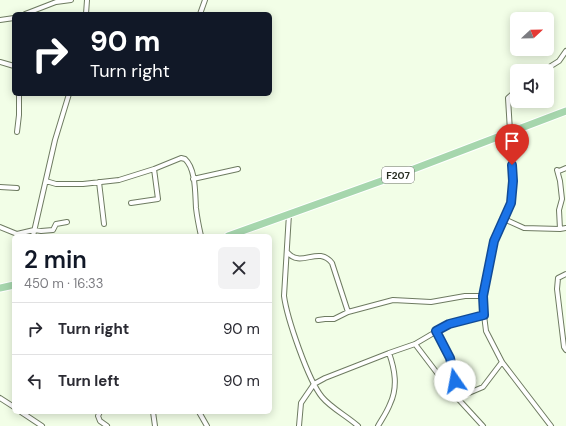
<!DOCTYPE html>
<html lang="en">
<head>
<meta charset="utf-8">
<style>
  :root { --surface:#fff; --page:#f2f2f3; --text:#2b2b33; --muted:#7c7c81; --line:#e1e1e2; --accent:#111827 }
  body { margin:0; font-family:"DM Sans",sans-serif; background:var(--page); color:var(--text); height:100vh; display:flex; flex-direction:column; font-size:15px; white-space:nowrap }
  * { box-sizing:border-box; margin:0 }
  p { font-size:13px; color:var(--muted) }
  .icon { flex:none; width:22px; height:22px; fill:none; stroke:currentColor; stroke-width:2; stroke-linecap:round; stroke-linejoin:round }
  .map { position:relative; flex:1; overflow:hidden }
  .side { position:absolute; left:12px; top:234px; width:260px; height:180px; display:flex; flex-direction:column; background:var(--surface); border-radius:6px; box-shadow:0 2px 10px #0003 }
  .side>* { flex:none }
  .top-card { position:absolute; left:12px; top:12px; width:260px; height:84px; border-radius:6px; box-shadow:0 2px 10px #0003; background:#111827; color:#fff; overflow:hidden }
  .needle { width:26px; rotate:68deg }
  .buttons { position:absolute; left:510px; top:12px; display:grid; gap:8px }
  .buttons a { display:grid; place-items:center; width:44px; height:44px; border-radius:6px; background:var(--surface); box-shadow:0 2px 10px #0003; font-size:20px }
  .pin { position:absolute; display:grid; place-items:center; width:34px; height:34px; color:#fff; margin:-41px -17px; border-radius:50% 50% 50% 0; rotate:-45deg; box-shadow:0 0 4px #0007 }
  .pin .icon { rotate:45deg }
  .me { position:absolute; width:44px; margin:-22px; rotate:348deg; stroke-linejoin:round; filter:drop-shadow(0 0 3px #0008) }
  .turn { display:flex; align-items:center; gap:14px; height:84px; padding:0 12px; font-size:18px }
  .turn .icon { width:52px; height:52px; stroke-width:2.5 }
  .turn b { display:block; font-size:28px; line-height:34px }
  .round { display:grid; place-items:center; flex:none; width:42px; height:42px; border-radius:6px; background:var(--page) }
  .headline { display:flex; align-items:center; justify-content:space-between; height:68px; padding:0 12px }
  h1 { font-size:24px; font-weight:600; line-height:30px; color:var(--accent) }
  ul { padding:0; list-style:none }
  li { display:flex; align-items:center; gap:12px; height:52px; padding:0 12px; border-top:1px solid var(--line) }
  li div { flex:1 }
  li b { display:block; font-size:15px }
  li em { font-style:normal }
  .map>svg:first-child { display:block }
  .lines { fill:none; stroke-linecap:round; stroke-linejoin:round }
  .minor-casing { stroke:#6e7b61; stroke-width:6 }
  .primary-casing { stroke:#fff; stroke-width:9 }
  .minor { stroke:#fff; stroke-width:4 }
  .primary { stroke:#a6d6ad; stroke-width:7 }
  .route-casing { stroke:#114b97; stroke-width:10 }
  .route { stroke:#1a73e8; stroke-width:7 }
  .labels { text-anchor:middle; stroke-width:3; stroke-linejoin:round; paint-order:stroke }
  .shield { fill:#fff; stroke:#696d65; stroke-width:1 }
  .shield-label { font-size:10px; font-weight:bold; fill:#292e23 }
</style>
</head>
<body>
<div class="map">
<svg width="566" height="426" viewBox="0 0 566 426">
  <rect width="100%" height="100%" fill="#f2fee7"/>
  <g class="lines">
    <g class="minor-casing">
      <path id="minor" d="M25 14 56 2 71 0
        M86 14 87 0
        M200 14 205 0
        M0 20 14 18
        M0 62 14 66
        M543 71 559 61 566 51
        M517 90 508 98 513 181 511 203 494 241 483 296 484 315 486 331 502 362 551 426
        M17 132 19 115V94
        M193 179 238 169
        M46 181 56 184H83L119 180 154 169 181 158 185 159C196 169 195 193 196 208 197 217 199 227 201 236
        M99 182 104 224
        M0 187 17 188
        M131 203 158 199 154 169
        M289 214 284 296C287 318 308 380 322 397 331 408 347 416 358 426
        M504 219 524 228 560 229 566 228
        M0 227 17 234 34 230 41 231 53 230 56 224 67 222
        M560 229 559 210 562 199 560 181 557 170 559 171 566 168
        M33 236 55 140 69 94
        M287 252C301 269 318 245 332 263L348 312
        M566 274 558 278 557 289 564 347 566 350
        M318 320 325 319H334L348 312 393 300 431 302 465 296H483
        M436 331 450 358 455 381 450 390
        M415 344 450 390 483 426
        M0 398 14 407
        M457 398 483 387 502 362
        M21 412 42 426
        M100 412 98 416 100 421 107 426
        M153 412 155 426
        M199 412 207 426
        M299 426 301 403 314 384 325 378 389 353 415 344 449 324 484 315
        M378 426C382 419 387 412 390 404 398 387 395 370 389 353"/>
    </g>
    <g class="primary-casing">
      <path id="primary" d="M228 236 398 175 566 111
        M0 288 14 285"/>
    </g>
    <use href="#minor" class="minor"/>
    <use href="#primary" class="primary"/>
  </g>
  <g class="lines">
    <g class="route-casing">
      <path id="route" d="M455 381 450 358 436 331 449 324 484 315 483 296 494 241 511 203 513 181 512 165"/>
    </g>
    <use href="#route" class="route"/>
  </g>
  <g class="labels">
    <rect class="shield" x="382" y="167" width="32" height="16" rx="3"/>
    <g class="shield-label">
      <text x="398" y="179">F207</text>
    </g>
  </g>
</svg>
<div class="buttons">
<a><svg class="needle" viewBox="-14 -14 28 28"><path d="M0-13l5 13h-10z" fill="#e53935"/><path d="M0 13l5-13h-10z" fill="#7c7c81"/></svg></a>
<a><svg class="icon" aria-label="sound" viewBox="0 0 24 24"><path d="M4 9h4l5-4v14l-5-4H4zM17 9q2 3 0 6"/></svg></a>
</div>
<div class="pin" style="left:512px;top:165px;background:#d93025"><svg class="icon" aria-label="arrive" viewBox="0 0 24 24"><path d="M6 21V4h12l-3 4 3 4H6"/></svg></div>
<svg class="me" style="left:455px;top:381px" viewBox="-20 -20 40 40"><circle r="19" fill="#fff"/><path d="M0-13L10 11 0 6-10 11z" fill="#1a73e8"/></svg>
<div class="top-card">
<div class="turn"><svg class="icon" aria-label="right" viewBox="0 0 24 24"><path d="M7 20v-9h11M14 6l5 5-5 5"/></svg><div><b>90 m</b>Turn right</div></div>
</div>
<section class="side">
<div class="headline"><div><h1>2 min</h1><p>450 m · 16:33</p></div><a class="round"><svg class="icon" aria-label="close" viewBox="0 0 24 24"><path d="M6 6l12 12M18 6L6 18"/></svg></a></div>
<ul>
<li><svg class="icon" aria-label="right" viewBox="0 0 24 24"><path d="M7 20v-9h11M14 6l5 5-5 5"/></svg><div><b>Turn right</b></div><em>90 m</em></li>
<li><svg class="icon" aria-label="left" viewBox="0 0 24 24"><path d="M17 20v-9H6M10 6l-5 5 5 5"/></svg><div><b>Turn left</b></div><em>90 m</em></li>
</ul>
</section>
</div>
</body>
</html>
